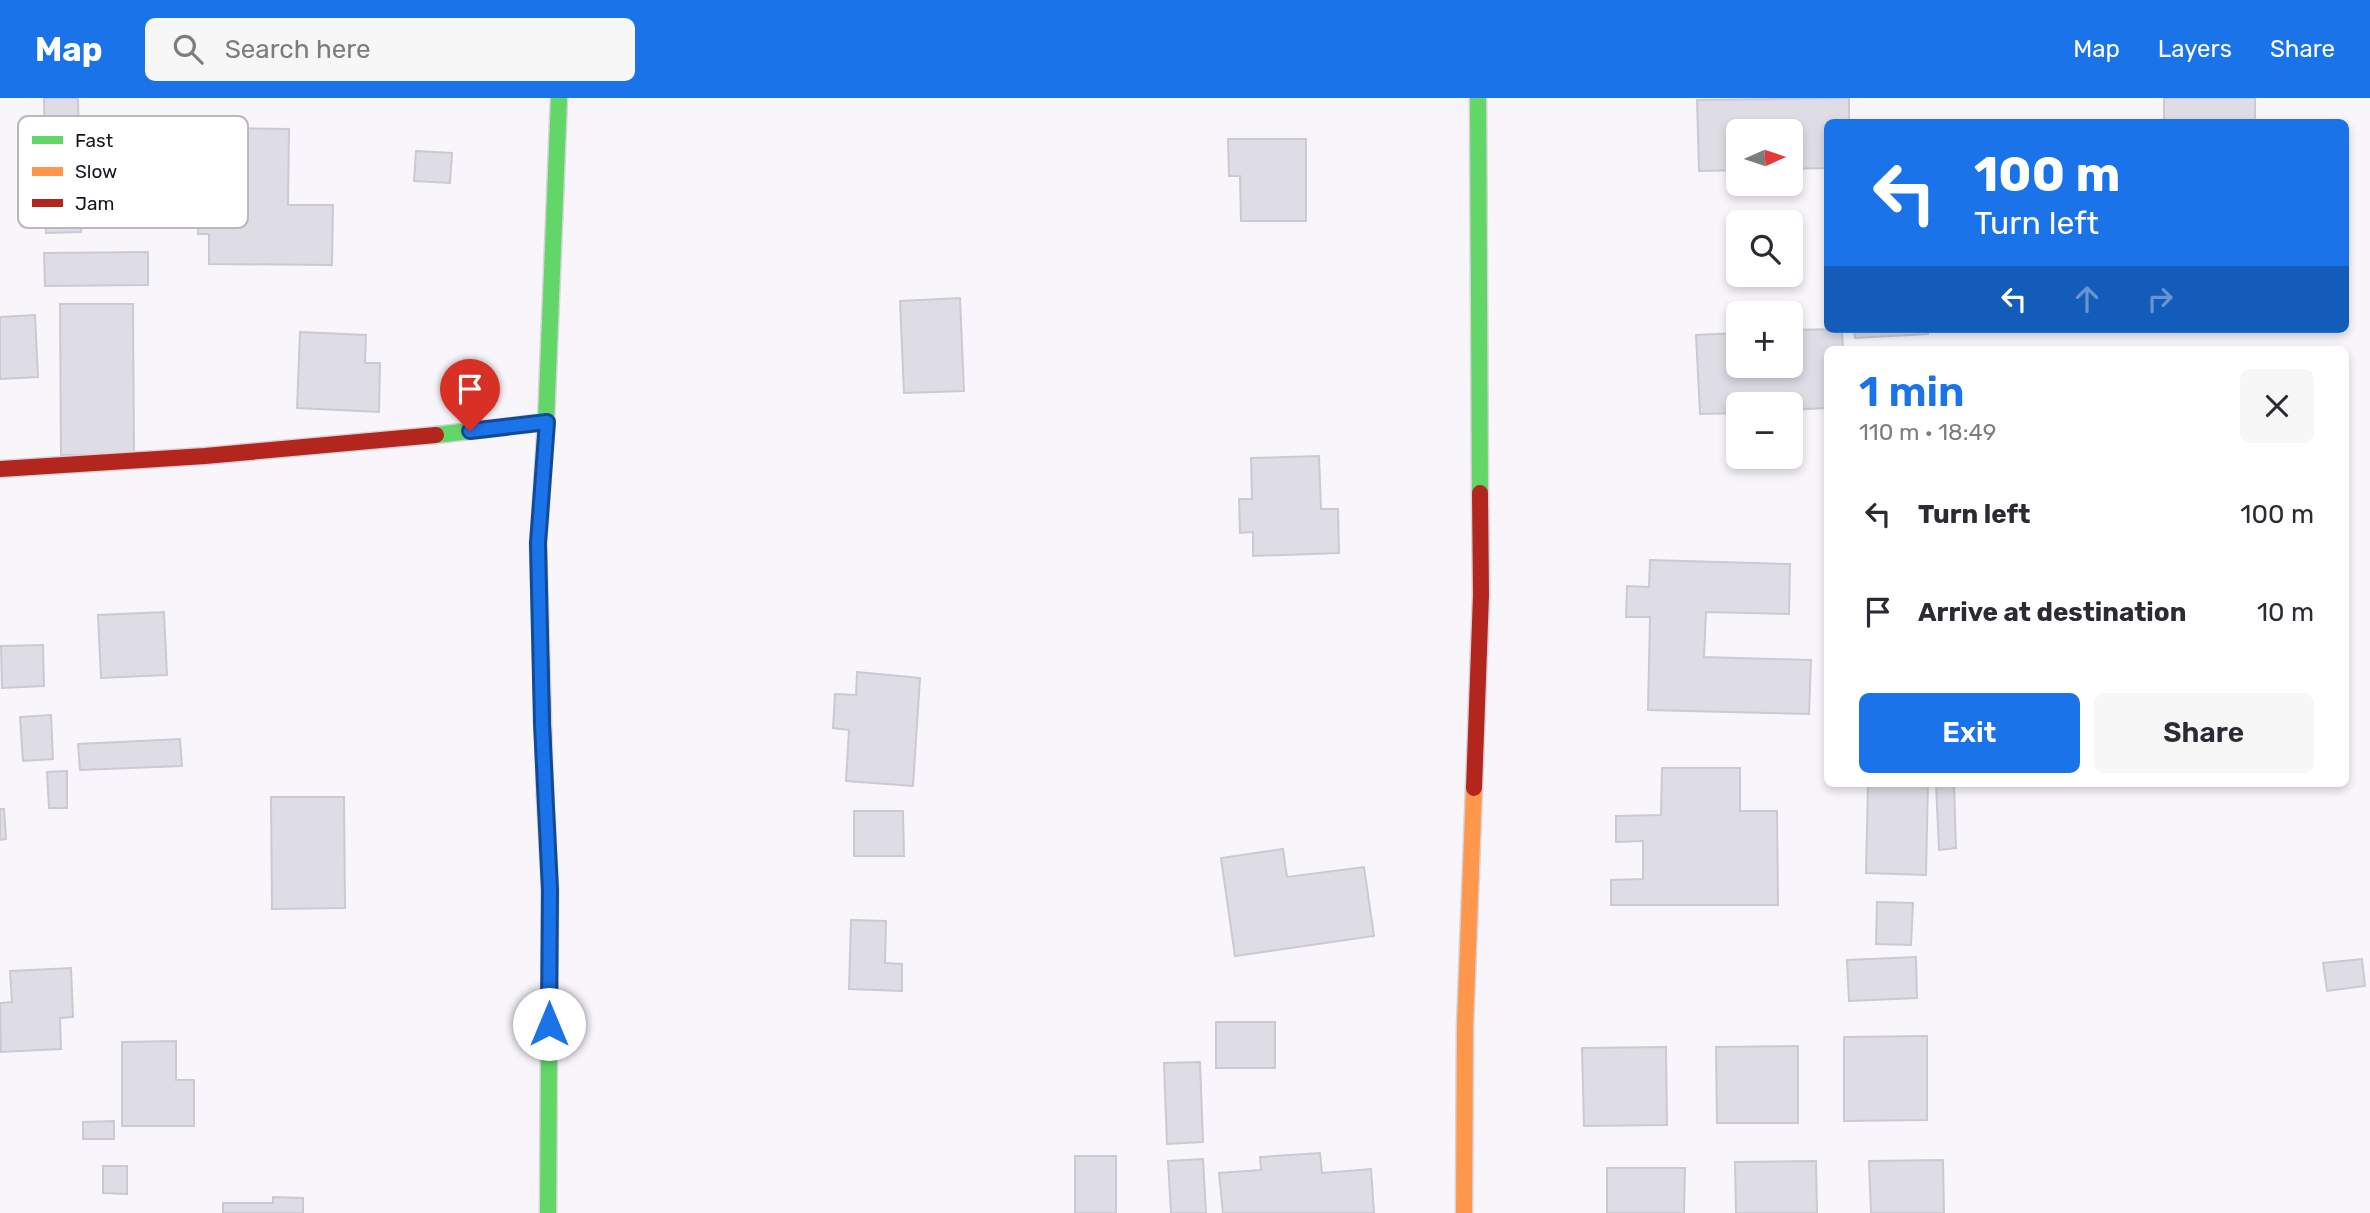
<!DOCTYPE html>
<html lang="en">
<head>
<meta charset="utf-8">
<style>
  :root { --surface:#fff; --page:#f7f7f7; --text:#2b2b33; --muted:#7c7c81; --accent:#1a73e8 }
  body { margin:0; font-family:Rubik,sans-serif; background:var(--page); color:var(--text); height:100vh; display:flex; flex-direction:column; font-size:26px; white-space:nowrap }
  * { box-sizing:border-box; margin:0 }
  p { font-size:23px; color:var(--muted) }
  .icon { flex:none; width:38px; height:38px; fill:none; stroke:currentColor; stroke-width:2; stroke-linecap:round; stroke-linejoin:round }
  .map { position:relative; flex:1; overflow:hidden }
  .sheet { position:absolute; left:1824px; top:248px; width:525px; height:441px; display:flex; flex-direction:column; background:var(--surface); border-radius:10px; box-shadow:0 4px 10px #0003 }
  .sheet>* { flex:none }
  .banner { position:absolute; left:1824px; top:21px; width:525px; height:214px; border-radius:10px; box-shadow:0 4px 10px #0003; background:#1a73e8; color:#fff; overflow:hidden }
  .needle { width:46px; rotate:87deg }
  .tools { position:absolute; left:1726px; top:21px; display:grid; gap:14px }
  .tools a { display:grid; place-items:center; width:77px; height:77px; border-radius:10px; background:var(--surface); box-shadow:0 4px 10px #0003; font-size:35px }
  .pin { position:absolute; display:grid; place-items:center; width:60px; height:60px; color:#fff; margin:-72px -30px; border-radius:50% 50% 50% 0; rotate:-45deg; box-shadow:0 0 7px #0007 }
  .pin .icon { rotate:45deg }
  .me { position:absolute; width:77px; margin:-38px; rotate:0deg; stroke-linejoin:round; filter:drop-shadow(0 0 5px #0008) }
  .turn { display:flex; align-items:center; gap:24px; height:147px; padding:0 35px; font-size:32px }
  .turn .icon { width:91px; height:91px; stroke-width:2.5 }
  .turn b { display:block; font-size:49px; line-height:60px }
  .lanes { display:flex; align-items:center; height:66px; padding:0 35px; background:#0003; justify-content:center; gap:35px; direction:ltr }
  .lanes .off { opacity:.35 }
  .round { display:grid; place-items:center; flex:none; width:74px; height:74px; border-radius:10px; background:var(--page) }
  .overview { display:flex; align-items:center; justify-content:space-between; height:119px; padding:0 35px }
  h1 { font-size:42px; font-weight:600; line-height:52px; color:var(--accent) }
  .cta { display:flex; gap:14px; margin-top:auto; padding:14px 35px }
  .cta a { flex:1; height:80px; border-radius:10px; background:var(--accent); color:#fff; font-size:28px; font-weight:600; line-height:80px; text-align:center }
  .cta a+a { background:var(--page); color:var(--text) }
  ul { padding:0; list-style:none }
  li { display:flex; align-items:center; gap:21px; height:98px; padding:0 35px }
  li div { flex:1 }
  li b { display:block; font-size:26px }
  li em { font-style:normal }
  header { display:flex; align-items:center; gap:42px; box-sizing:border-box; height:98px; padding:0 35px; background:var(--accent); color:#fff }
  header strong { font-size:33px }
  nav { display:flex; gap:38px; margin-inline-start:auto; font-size:24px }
  .search { width:490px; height:63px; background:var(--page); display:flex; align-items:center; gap:18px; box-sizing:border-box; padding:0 24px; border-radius:10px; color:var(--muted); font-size:26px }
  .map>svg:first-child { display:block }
  .building { fill:#dedce5; stroke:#cbc9d3; stroke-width:2 }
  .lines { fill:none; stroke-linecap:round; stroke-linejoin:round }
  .fast-casing { stroke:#d8d2db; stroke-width:19 }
  .slow-casing { stroke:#d8d2db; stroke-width:19 }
  .jam-casing { stroke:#d8d2db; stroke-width:19 }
  .fast { stroke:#63d668; stroke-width:16 }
  .slow { stroke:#ff974d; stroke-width:16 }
  .jam { stroke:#b3261e; stroke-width:16 }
  .route-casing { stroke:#114b97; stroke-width:18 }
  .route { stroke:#1a73e8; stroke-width:12 }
  .key { fill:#fff; stroke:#bbb8bc; stroke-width:2 }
  .key-label { font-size:19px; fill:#1b131e }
</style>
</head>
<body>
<header>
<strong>Map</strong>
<div class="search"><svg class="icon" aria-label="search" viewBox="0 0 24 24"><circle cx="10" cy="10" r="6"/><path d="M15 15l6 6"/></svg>Search here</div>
<nav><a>Map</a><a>Layers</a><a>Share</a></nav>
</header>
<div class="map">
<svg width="2370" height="1115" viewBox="0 0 2370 1115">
  <rect width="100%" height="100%" fill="#f9f6fb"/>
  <path class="building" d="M44 0H78L81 134 46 135Z
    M1849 0V24H1827V70L1790 71V33H1738V72L1699 73 1697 2Z
    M2164 0H2255V24H2164Z
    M218 30 289 31 288 107H333L332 167 209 166V136H198V46L218 45Z
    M1228 41H1306V123H1241L1240 78H1229Z
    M416 53 452 55 450 85 414 83Z
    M148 154V187L45 188 44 155Z
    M960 200 964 293 904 295 900 203Z
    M60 206H133L134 357H61Z
    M35 217 38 279 0 281V219Z
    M1842 231 1843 252H1827V310L1790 312V306H1738V315L1700 316 1696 237 1738 235V268H1790V232Z
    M1854 231H1928V236L1855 240Z
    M300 234 366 237 365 265H380L379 314 297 310Z
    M1319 358 1321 411H1338L1339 455 1253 458V434L1240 435 1239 401H1252L1251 360Z
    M1650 462 1790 466 1789 516 1706 514 1704 559 1811 562 1809 616 1648 612 1650 519H1626L1627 488 1649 489Z
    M164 514 167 577 101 580 98 517Z
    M43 547 44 588 2 590 1 548Z
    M857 574 920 580 913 688 846 683 849 632 833 630 835 596 856 597Z
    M51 617 53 661 23 663 20 619Z
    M180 641 182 668 80 672 78 646Z
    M1662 670H1740V713H1777L1778 807H1611V782L1643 781V743L1616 744V718L1661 717Z
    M67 673V710H49L47 674Z
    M1868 686H1928L1926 777 1866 775Z
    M1936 686H1954L1956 750 1939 752Z
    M271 699H344L345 810 272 811Z
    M0 711H4L6 741 0 742Z
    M854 713H903L904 758H854Z
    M1283 751 1287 779 1364 769 1374 838 1235 858 1221 760Z
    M1877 804 1913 805 1911 847 1876 846Z
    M851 822 886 823 885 865 902 866V893L849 891Z
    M1916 859 1917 900 1849 903 1847 862Z
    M2362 861 2365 888 2327 893 2323 865Z
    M71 870 73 919 60 920 61 951 1 954 0 905 12 904 10 873Z
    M1216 924H1275V970H1216Z
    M1927 938V1022L1844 1023V939Z
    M176 943V982H194V1028H122V944Z
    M1798 948V1025H1717L1716 949Z
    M1666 949 1667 1027 1584 1028 1582 950Z
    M1200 964 1203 1044 1167 1046 1164 965Z
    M114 1023V1041H83V1024Z
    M1320 1055 1322 1075 1371 1071 1374 1115H1223L1219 1075 1261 1072 1260 1059Z
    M1075 1058H1116V1115H1075Z
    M1203 1061 1206 1115H1171L1168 1063Z
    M1943 1062 1944 1115H1871L1869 1063Z
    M1816 1063 1817 1115H1736L1735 1064Z
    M103 1068H127V1096L103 1095Z
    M1607 1070H1685L1684 1115H1607Z
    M273 1099 303 1100V1115H223V1105H273Z"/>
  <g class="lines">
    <g class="fast-casing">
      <path id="fast" d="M1478 0 1480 395
        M436 337 546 324
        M540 422 546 324 559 0
        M545 698 550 792 548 1115"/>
    </g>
    <g class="slow-casing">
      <path id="slow" d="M1464 1115 1465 929 1474 690"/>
    </g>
    <g class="jam-casing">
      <path id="jam" d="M0 371 205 358 436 337
        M540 422 538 445 545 698
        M1474 690 1481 497 1480 395"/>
    </g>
    <use href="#fast" class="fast"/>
    <use href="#slow" class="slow"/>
    <use href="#jam" class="jam"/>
  </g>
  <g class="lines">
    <g class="route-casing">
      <path id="route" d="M470 333 547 324 538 445 542 626 550 792 549 926"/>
    </g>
    <use href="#route" class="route"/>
  </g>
  <rect x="18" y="18" width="230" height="112" rx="10" class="key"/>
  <rect x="32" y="38" width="31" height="8" fill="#63d668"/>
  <rect x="32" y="69" width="31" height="9" fill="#ff974d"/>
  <rect x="32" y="101" width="31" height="8" fill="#b3261e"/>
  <g class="key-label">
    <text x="75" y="49">Fast</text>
    <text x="75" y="80">Slow</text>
    <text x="75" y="112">Jam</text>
  </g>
</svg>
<div class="tools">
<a><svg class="needle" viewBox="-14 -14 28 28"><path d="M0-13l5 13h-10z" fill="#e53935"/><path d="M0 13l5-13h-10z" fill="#7c7c81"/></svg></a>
<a><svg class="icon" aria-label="search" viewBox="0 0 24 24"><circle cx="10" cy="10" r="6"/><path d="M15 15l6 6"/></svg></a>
<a>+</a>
<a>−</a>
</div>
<div class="pin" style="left:470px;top:333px;background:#d93025"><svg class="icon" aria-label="arrive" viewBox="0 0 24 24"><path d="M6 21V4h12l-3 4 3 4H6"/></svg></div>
<svg class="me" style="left:549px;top:926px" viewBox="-20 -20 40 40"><circle r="19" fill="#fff"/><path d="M0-13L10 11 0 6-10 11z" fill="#1a73e8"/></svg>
<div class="banner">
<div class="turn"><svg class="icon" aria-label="left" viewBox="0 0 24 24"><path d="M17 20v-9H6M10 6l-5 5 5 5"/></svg><div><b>100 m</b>Turn left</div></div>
<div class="lanes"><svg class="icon" aria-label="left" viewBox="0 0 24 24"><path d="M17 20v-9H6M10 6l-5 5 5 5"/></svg><svg class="icon off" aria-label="ahead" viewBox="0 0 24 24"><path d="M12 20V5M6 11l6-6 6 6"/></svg><svg class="icon off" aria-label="right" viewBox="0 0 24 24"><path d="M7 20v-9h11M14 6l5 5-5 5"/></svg></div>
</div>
<section class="sheet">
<div class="overview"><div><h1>1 min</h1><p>110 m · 18:49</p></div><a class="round"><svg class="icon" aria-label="close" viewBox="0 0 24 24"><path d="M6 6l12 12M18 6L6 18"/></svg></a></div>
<ul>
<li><svg class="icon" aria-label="left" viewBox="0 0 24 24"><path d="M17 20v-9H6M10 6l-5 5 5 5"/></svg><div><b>Turn left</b></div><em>100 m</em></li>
<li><svg class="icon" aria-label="arrive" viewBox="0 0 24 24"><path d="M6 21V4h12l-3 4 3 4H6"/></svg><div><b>Arrive at destination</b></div><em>10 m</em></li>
</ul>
<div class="cta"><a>Exit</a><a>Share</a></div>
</section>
</div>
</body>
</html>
